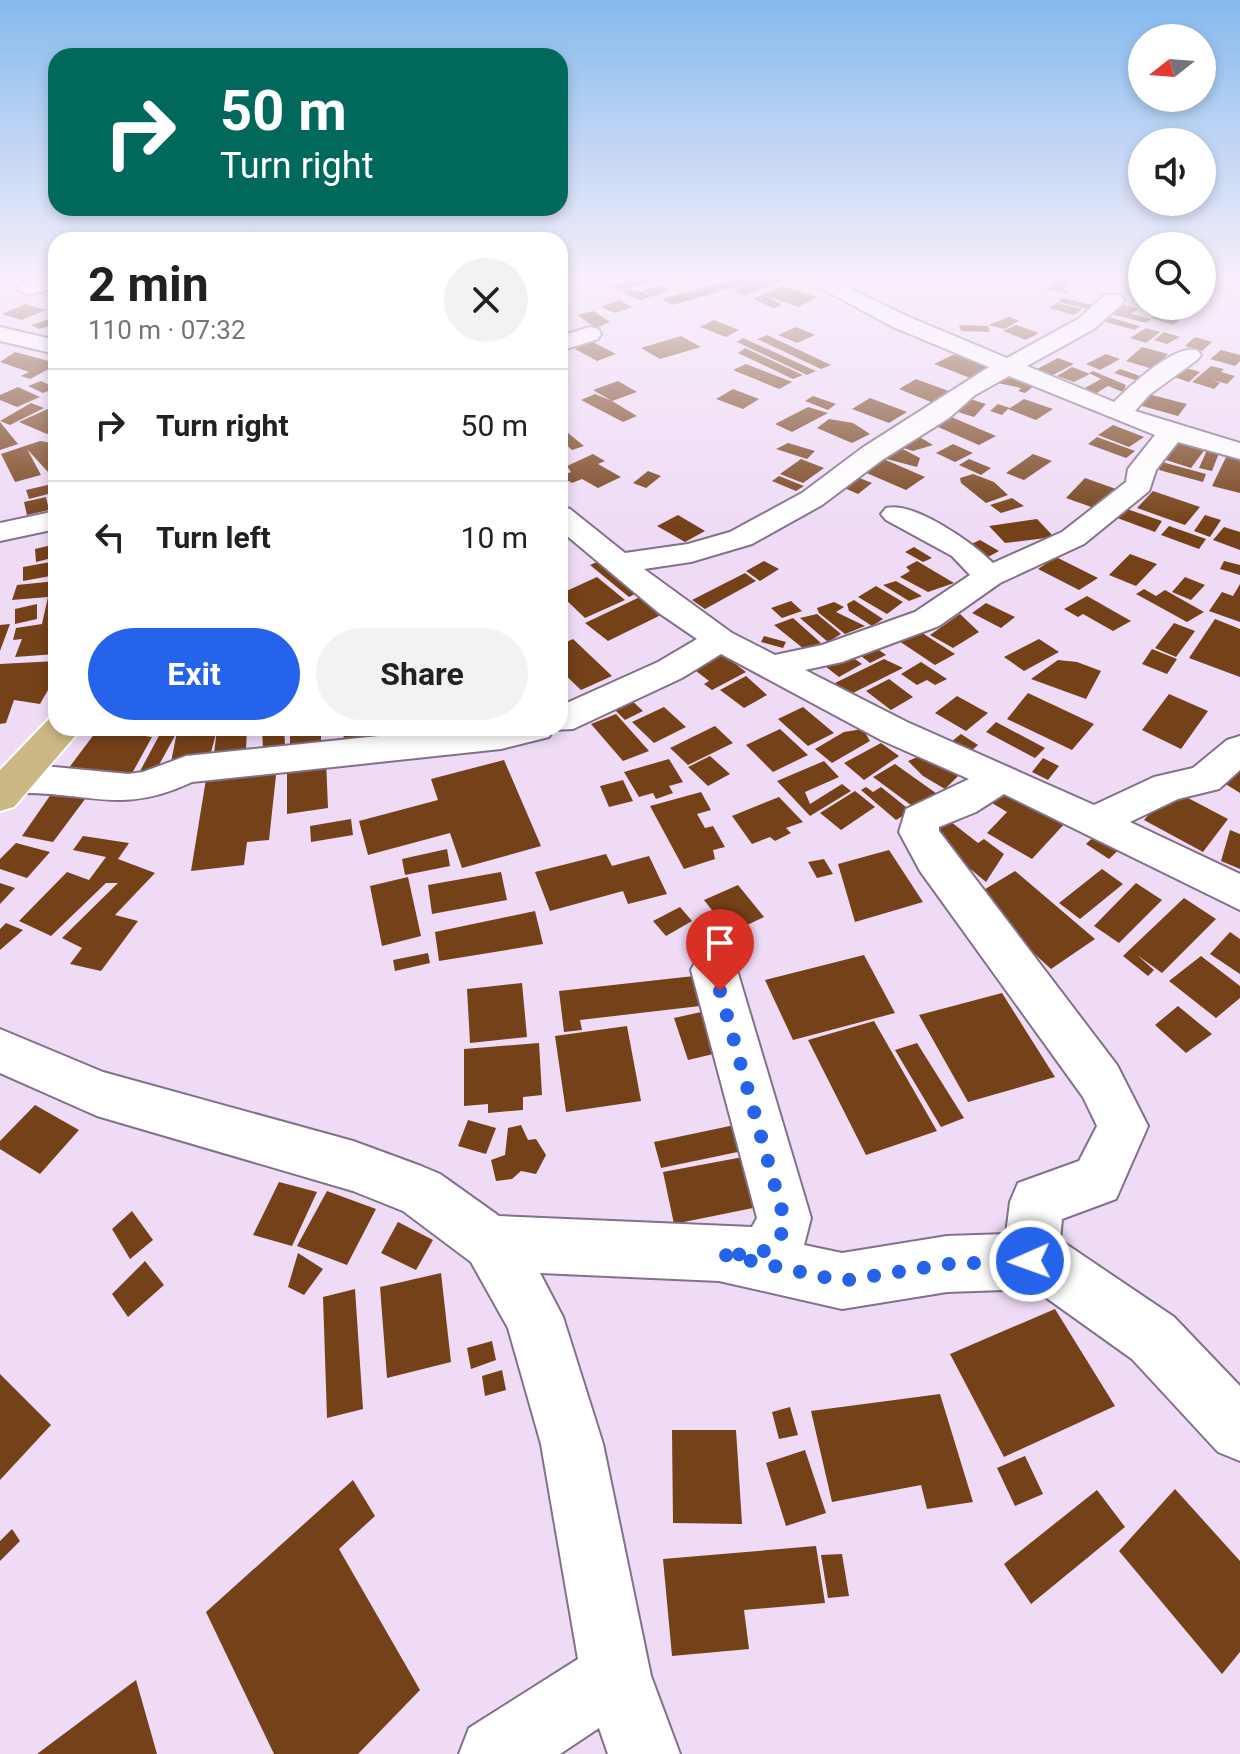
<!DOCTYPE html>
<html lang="en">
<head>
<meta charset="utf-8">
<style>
  :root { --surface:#fff; --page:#f2f2f2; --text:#202124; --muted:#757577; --line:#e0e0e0; --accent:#2563eb }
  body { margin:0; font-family:Roboto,sans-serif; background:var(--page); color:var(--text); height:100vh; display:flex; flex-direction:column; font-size:30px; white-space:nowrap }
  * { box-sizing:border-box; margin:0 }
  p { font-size:26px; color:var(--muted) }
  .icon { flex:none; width:44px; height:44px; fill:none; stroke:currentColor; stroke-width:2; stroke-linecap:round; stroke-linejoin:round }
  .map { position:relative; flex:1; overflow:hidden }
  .side { position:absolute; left:48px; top:232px; width:520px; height:504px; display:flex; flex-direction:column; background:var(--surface); border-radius:24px; box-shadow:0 4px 12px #0003 }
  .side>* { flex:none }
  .top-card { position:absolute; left:48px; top:48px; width:520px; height:168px; border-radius:24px; box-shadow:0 4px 12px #0003; background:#00695c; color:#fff; overflow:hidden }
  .needle { width:52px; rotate:253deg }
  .buttons { position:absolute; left:1128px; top:24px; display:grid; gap:16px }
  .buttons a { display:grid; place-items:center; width:88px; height:88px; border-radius:50%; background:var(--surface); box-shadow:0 4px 12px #0003; font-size:40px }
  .pin { position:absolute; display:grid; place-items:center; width:68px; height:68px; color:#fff; margin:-82px -34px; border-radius:50% 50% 50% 0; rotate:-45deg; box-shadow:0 0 8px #0007 }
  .pin .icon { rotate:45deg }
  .me { position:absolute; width:88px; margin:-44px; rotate:268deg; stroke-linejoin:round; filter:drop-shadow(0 0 6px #0008) }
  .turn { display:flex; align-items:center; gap:28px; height:168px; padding:0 40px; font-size:36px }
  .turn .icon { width:104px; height:104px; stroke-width:2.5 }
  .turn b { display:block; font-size:56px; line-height:68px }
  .round { display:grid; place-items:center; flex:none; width:84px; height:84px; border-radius:42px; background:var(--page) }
  .overview { display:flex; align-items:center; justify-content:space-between; height:136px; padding:0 40px }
  h1 { font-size:48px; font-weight:700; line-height:60px }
  .action { display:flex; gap:16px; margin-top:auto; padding:16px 40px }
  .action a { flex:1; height:92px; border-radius:48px; background:var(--accent); color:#fff; font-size:32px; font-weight:700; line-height:92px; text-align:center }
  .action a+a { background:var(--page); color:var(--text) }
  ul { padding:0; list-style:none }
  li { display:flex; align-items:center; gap:24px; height:112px; padding:0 40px; border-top:2px solid var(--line) }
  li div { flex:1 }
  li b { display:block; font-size:30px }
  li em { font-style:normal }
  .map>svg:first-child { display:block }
  .building { fill:#754118 }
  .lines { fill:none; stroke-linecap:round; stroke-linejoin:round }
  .minor-casing { stroke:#827188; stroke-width:4 }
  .major-casing { stroke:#fff; stroke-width:4 }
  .minor { fill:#fff; fill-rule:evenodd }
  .major { fill:#cbb884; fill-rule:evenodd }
  .route { stroke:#2563eb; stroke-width:14; stroke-dasharray:0 25.2 }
</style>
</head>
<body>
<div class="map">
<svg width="1240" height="1754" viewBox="0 0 1240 1754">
  <rect width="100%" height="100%" fill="#efdbf6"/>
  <path class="building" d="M640 279 656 281 619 290 612 286Z
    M737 279H788L744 295 733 290 750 283 672 305 662 299Z
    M1056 280 1070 283 1062 290 1070 292 1067 294 1046 289Z
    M664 285 669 291 653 296 644 290Z
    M783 286 817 297 799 307 764 295 783 305 773 308 753 299Z
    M628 289 643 292 653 296 640 300 621 292Z
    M1063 298 1092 305 1088 309 1058 302Z
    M619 300 632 307 615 313 601 307Z
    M1114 302 1138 309 1131 314 1151 319 1146 323 1103 312Z
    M1057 303H1058L1082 309 1074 315 1049 308Z
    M25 304 46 310 22 320 2 314Z
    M593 311 610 322 596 328 577 315Z
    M1159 313 1180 320 1173 325 1151 318Z
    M1101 315 1140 326 1135 330 1095 319Z
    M56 317V324L39 329 31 325Z
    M1009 317 1019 321 1004 329 988 325Z
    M714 320 739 330 726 337 700 327Z
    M959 325 988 326 990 332 961 331Z
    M1016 325 1039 333 1026 340 1003 331Z
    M796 327 815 335 797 343 778 335Z
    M1146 328 1160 332 1146 343 1130 338Z
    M1164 332 1180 337 1167 344 1154 340Z
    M767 335 831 365 821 369 757 339Z
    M681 336 701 347 660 359 641 348Z
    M1195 337 1212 342 1202 351 1185 346Z
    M743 338 816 371 807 375 737 342Z
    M591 341 616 354 597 361 575 349Z
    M1142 347 1168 354 1153 369 1126 361Z
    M745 348 803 375 793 379 738 353Z
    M1221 350 1240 355V361L1235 366 1210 359Z
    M15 352 56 363V365L30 379 21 376 29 372 0 362Z
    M957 353 996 367 973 379 934 364Z
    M1106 354 1120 359 1100 370 1086 364Z
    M1058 358 1074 364 1053 375 1037 369Z
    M746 364 792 382 779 389 733 370Z
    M1211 366 1224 369 1221 372 1235 376 1227 384 1213 380 1220 383 1214 389 1192 382Z
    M1072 367 1090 374 1074 382 1057 376Z
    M1186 368 1200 372 1189 382 1174 377Z
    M1120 369 1146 378 1141 382 1114 373Z
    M1093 371 1126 385 1123 392 1108 386 1095 394 1083 389 1101 379 1089 373Z
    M1009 373 1039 382 1025 393 1018 391 1021 388 993 382Z
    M916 379 954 393 936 404 899 389Z
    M41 381 56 388 43 393 28 386Z
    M618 381 637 392 612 401 593 390Z
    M18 387 40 397 17 407 0 400V395Z
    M733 389 759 399 743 409 716 399Z
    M1144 393 1187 404 1178 416 1135 404Z
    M595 394 612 401 637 416 623 422 581 400Z
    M813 396 836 404 828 410 805 401Z
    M870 398 907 412 889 423 852 409Z
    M970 399 986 404 974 417 958 412Z
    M1024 399 1053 409 1036 420 1008 409 1002 415 990 411 998 404 1010 408Z
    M31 403 44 408 10 425 0 421Z
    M52 407 56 409V430L47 434 19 422Z
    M808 407 828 413 792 432 775 424Z
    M949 416 996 436 979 445 938 427Z
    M829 419 853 423 870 434 852 443 817 428Z
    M0 422 18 444 0 450Z
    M1113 425 1144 437 1129 447 1098 435Z
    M568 433 584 446 572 450 560 439V436Z
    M916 435 933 445 913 451 897 446 920 458 917 467 879 457 897 446Z
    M1097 437 1135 451 1126 458 1088 444Z
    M1178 440 1206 448 1191 468 1163 459Z
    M40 441 52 443 56 471 48 472 27 449 41 475 15 482 1 454Z
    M788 443 815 451 807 459 776 449Z
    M953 444 973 453 955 462 936 453Z
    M1207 450 1219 453 1212 471 1199 468Z
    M1228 453 1240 456V493L1212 486Z
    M593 454 605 461 598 464 621 477 598 488 582 479 572 483 560 476 571 472 567 466Z
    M1033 454 1052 461 1024 480 1006 473Z
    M879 457 925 477 906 490 855 468Z
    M801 459 824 468 803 483 780 474Z
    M969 459 991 468 981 475 959 465Z
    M1162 462 1206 474 1203 482 1159 470Z
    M648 471 661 476 646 488 633 483Z
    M973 474 994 482 1008 495 986 503 961 483 960 478Z
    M852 475 872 483 858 494 840 486Z
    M779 476 804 486 796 491 772 481Z
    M1085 478 1116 489 1097 509 1066 498Z
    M56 483V492L29 499 26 490Z
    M1153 491 1200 507 1185 525 1137 508Z
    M46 497 49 510 27 515 24 502Z
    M1012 498 1024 506 1001 513 990 505Z
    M1118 506 1162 521 1155 532 1112 516Z
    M678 515 705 531 685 542 657 526Z
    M1205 515 1221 520 1210 537 1194 531Z
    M1037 519 1054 537 1005 543 989 526Z
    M1169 526 1206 539 1199 549 1161 535Z
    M1224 527 1240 532V550L1213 540Z
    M980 540 999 551 988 557 969 545Z
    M56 544V557L36 562 35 549Z
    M914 547 932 558 923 562 905 552Z
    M1130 554 1157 564 1136 586 1109 575Z
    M1056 557 1098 578 1079 590 1038 569Z
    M604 559 643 590 629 597 590 565Z
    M56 561V575L23 581V567Z
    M764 561 779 569 760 581 746 571Z
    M917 561 954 583 928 592 900 577 910 571 906 567Z
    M1224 561 1240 565V575L1220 569Z
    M745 573 756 581 705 609 692 600Z
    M597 577 625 600 585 618 560 594Z
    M1185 577 1205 585 1191 600 1172 592Z
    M56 581V654L15 657 22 639 13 640 16 628 42 624 48 597 12 600 17 585Z
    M896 581 922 596 909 601 883 585Z
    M1240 584V622L1209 611 1222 592 1233 596Z
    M876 586 903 602 887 614 858 597Z
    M1144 589 1156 596 1165 590 1204 612 1187 622 1136 594Z
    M642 596 665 613 608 641 585 623Z
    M1087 596 1131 621 1113 631 1083 614 1078 617 1064 609Z
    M854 600 883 619 872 626 849 611 847 604Z
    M791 601 802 611 782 618 771 608Z
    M834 602 844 607 836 612 865 626 845 634 819 613 817 608Z
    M986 603 1015 617 1001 628 972 613Z
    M37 604V619L15 624V609Z
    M817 614 841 634 828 642 800 618Z
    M960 614 979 632 953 648 930 635Z
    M793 618 821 643 804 649 774 625Z
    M1215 619 1240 629V677L1189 658Z
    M1174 623 1195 631 1176 657 1155 648Z
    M10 624 0 651V625Z
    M919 631 955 654 935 665 899 641Z
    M764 636 786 642 783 648 761 642Z
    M573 639 612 676 581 690 560 670V645Z
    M1039 639 1059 652 1024 671 1004 657Z
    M872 645 886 655 870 663 856 652Z
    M716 649 746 672 712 690 704 684 709 681 687 664Z
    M1152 649 1177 659 1167 674 1142 664Z
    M845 652 862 664 839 677 821 663Z
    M884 659 903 668 849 695 835 683Z
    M1058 660 1077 662 1101 671 1086 699 1031 679Z
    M56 661V676L40 704 14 700 6 723 0 724V664Z
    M921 662 947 679 935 685 927 680 917 685 901 674Z
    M746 676 767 695 744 708 720 690Z
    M889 679 913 697 891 710 866 691Z
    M1028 693 1094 724 1072 750 1007 719Z
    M1169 694 1208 711 1181 749 1142 730Z
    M957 696 988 713 966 731 935 713Z
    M628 697 643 711 625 720 610 705Z
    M664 707 686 727 654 743 632 722Z
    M803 707 834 733 808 746 778 719Z
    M616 714 649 751 623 761 591 724Z
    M996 722 1045 748 1035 758 986 732Z
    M715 726 733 743 688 765 670 748Z
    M247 728 246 750 214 753 217 730 209 760 171 762 177 732Z
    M262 728H284L285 745 263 749Z
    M290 728H321V745L290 749Z
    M343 728H363L364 739 344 742Z
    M369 728H401V732L370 737Z
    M98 729 152 737 130 777 65 773Z
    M780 729 808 755 773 772 746 745Z
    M863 729 870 741 832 763 815 749 844 732Z
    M162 730 177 732 153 776 138 775Z
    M961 734 978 745 965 756 947 745Z
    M881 743 899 756 864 780 844 763Z
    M922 755 958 776 945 789 923 776 908 761Z
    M710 756 730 774 708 786 688 767Z
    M1043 758 1059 766 1048 780 1032 772Z
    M326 759 328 808 287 814V765Z
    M669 759 683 782 669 786 673 793 656 799 653 793 639 797 624 772Z
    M504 760 541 846 462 868 450 833 368 855 359 821 438 800 431 779Z
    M824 761 839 777 805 792 810 804 842 784 851 791 810 816 777 781Z
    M895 764 940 796 919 811 873 777Z
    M277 766 269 840 247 842 244 865 191 871 207 773Z
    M1240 769V793L1224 783Z
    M623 780 633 801 609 807 600 786Z
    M56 787 91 791 53 842 22 836Z
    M866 787 873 792 881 787 911 811 896 820 861 790Z
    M1008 788 1067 821 1032 859 987 833 1007 812 992 803Z
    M1171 789 1228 819 1203 852 1144 820Z
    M855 791 875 807 841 830 820 813Z
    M701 792 711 810 697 814 705 828 713 826 725 847 713 850 715 859 684 869 650 806Z
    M779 797 803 822 786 828 791 833 775 841 770 837 752 844 732 816Z
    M946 818 978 843 984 839 1004 854 986 882 925 831Z
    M351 819 353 835 311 842 310 826Z
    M1103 828 1126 843 1109 859 1086 844Z
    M1230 830 1240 834V869L1221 861Z
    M83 836 129 843 118 859 155 873 115 915 138 921 101 971 70 964 82 948 62 938 118 883H106L51 936 19 921 67 872 89 880 106 857 73 850Z
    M16 843 50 852 27 878 0 869V859Z
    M447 849 450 866 405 875 402 859Z
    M889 850 923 902 855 922 838 864Z
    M606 854 612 866 649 856 667 894 628 904 623 891 550 911 535 872Z
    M824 859 833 874 817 878 808 862Z
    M1102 869 1123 884 1080 919 1059 903Z
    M1015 871 1095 939 1051 969 972 897Z
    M501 872 507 900 432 914 428 885Z
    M408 877 421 936 382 946 370 886Z
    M0 883 15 888 0 904Z
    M1136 883 1162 900 1119 943 1094 926Z
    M738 885 764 917 730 933 704 900Z
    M1184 898 1216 919 1162 973 1137 955 1154 970 1148 976 1123 956Z
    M680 907 692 921 666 936 653 921Z
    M535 911 543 944 439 961 435 932Z
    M6 923 23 930 0 950V929Z
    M1230 932 1240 939V974L1210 954Z
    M428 953 430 963 395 971 393 960Z
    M864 955 895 1013 793 1040 765 980Z
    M1201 956 1240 986V998L1216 1018 1169 981Z
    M694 976 700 1006 580 1020 582 1030 564 1032 559 991Z
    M522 983 527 1037 470 1043 467 989Z
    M1002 993 1055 1077 968 1102 919 1015Z
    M1178 1006 1212 1034 1186 1053 1155 1025Z
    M710 1010 726 1051 688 1060 674 1018Z
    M874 1021 937 1131 866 1155 808 1040Z
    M627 1026 641 1101 566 1112 555 1036Z
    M539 1043 542 1095 523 1097V1110L488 1113V1104L464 1106V1049Z
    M917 1043 964 1118 941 1127 895 1050Z
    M35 1105 79 1130 40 1174 0 1149V1141Z
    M468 1120 496 1128 486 1154 458 1146Z
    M744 1123 752 1149 661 1168 654 1142Z
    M521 1125 528 1140 536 1139 546 1155 536 1174 521 1171 512 1179 496 1181 491 1160 505 1155 508 1128Z
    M743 1157 758 1207 674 1224 663 1172Z
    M279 1182 317 1192 292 1246 253 1235Z
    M327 1191 376 1209 347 1265 297 1246Z
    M132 1211 153 1240 130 1259 112 1229Z
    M398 1222 433 1240 416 1270 381 1253Z
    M298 1253 323 1269 304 1295 288 1287Z
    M145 1261 164 1285 128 1317 112 1294Z
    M441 1273 451 1362 387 1378 380 1287Z
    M355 1289 363 1409 327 1418 323 1297Z
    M1055 1309 1115 1406 1004 1457 950 1354Z
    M492 1341 496 1360 471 1369 467 1348Z
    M502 1370 506 1390 485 1396 482 1376Z
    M0 1374 51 1425 0 1480Z
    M940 1394 973 1502 927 1509 921 1485 832 1502 811 1411Z
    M790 1407 798 1435 779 1439 772 1412Z
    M672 1430H736L742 1524 673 1523Z
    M805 1450 826 1513 786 1526 766 1463Z
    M1025 1456 1043 1494 1015 1506 997 1468Z
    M353 1480 375 1516 339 1549 420 1690 358 1754H274L206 1612Z
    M1175 1489 1240 1561V1652L1222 1674 1119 1551Z
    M1097 1490 1125 1527 1031 1604 1004 1564Z
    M12 1529 20 1541 0 1561V1541Z
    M816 1546 825 1603 744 1610 749 1649 672 1656 663 1559Z
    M842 1554 849 1596 828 1598 821 1555Z
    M136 1680 157 1754H37Z"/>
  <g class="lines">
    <g class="minor-casing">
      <path id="minor" d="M40 279H56V288L28 295 17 289 20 284Z
        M804 279H830L909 317 1007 358 1078 319 1105 295H1121L1124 300 1121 305 1094 329 1027 366 1114 402C1130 386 1174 344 1197 350L1201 355 1197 360 1149 395 1135 411 1240 443V459L1178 442 1156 470 1149 491 1084 544 1000 583 939 626 842 662 805 670 907 722 1094 805 1154 777 1193 768 1227 740 1240 736V770L1219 789 1178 799 1130 822 1240 874V910L1004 794 976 812 939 827V831L1117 1065 1148 1126 1116 1199 1062 1219 1060 1240 1174 1317 1240 1386V1461L1218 1452 1132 1359 1034 1289 947 1292 842 1309 719 1281 540 1273 563 1317 603 1444 651 1676 680 1754H608L599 1728 560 1754H459L469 1728 578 1659 541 1444 508 1328 471 1262 403 1211 353 1191 97 1116 0 1073V1029L103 1072 353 1141 421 1166 440 1174 499 1216 752 1227 757 1218 691 970 698 957 714 951 730 957 737 970 811 1218 804 1245 842 1253 947 1236 1006 1234 1010 1202 1018 1183 1079 1161 1097 1126 1083 1097 920 871 899 832 906 809 969 779 881 740 721 654 682 678 573 729 553 730 549 737 501 749 192 782C120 816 89 791 17 793L3 789 0 775 3 769 33 765 128 774 143 772 186 756 455 728H560V706L658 662 697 639 659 613 560 530V506L570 509 625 553 688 544 730 532 802 493 862 448 989 367 893 327ZM1009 376 1155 435 1128 469 1126 482 1062 532 993 563C973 543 914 501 886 508L881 514 886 520 952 556 970 575 915 612 822 645 775 655 732 633 644 569 691 562 752 544 822 505 882 460 949 418 975 395Z
        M0 327 56 340V354L0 341Z
        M590 327 598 329 601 334 598 339 560 351V336Z
        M56 511V529L0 541V523Z"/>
    </g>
    <g class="major-casing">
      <path id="major" d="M56 717V728H82L14 807 0 811V770L49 719Z"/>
    </g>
    <use href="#minor" class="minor"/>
    <use href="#major" class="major"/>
  </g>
  <linearGradient id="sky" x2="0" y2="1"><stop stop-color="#85baed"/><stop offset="0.53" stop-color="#f8effb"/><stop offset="1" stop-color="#f8effb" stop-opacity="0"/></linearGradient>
  <rect width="1240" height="524" fill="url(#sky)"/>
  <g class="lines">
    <path class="route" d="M720 991 784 1218C783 1257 752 1255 720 1254L842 1281 947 1264 1030 1261"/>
  </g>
</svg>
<div class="buttons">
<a><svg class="needle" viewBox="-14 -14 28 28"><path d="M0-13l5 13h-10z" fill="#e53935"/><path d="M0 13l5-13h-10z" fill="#757577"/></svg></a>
<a><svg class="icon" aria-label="sound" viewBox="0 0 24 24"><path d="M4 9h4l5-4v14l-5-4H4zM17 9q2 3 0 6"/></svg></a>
<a><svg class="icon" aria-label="search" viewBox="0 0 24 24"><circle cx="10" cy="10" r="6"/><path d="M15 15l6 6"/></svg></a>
</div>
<div class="pin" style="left:720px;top:991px;background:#d93025"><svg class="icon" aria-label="arrive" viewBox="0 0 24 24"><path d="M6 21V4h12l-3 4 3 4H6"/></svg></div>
<svg class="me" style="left:1030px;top:1261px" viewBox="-20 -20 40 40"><circle r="17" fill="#2563eb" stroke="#fff" stroke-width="3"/><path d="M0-11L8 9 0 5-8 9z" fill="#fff"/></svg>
<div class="top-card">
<div class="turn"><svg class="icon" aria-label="right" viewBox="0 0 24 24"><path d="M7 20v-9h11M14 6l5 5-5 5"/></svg><div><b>50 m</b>Turn right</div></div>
</div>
<section class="side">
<div class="overview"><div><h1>2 min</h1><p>110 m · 07:32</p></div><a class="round"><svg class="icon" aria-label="close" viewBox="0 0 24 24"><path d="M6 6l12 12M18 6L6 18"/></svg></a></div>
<ul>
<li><svg class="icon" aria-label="right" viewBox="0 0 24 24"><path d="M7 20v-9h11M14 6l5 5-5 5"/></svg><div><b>Turn right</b></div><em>50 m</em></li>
<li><svg class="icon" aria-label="left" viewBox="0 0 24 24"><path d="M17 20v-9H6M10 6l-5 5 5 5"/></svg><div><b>Turn left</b></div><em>10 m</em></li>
</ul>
<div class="action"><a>Exit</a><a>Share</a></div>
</section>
</div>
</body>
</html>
